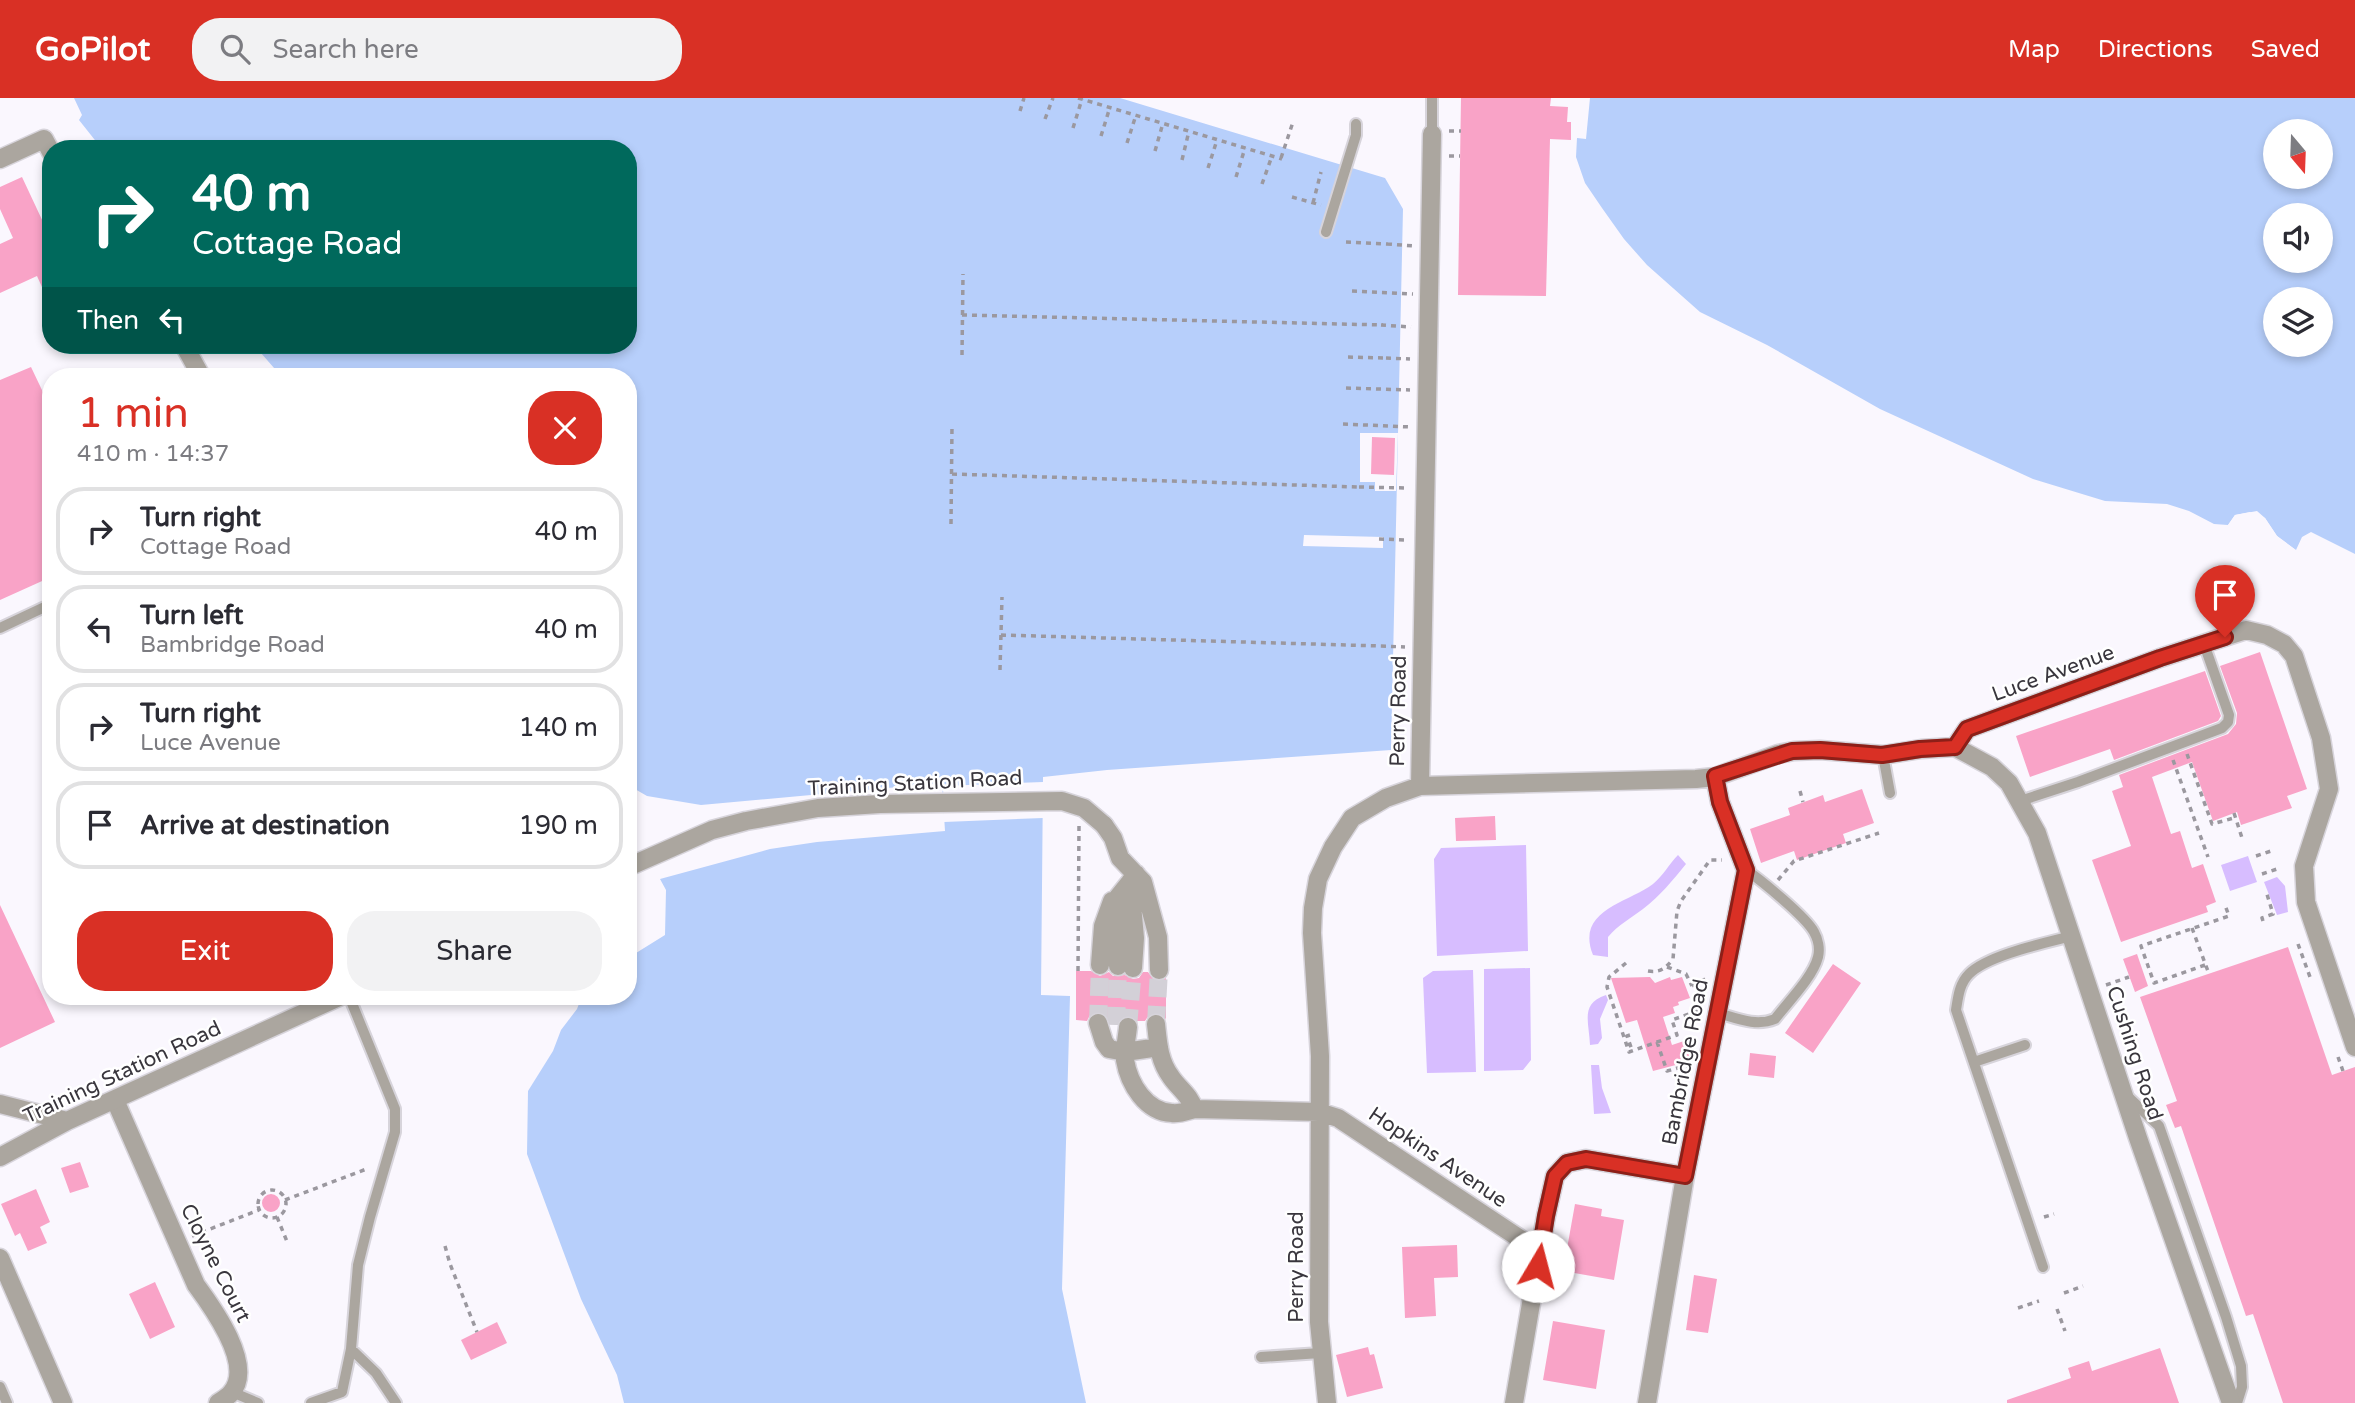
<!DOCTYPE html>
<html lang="en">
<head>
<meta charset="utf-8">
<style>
  :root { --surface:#fff; --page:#f2f2f3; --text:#2b2b33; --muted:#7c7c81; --line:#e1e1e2; --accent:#d93025 }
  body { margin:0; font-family:"Varela Round",sans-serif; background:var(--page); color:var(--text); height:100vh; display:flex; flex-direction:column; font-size:26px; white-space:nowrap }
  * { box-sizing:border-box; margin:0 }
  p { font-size:23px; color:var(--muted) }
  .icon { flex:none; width:38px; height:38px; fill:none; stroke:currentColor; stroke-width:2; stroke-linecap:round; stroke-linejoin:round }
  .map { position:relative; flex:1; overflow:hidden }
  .details { position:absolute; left:42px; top:270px; width:595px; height:637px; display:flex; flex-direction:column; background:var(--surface); border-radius:28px; box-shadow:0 4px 10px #0003 }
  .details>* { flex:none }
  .banner { position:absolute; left:42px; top:42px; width:595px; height:214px; border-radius:28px; box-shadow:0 4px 10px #0003; background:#00695c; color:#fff; overflow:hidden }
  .needle { width:46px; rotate:161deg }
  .controls { position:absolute; left:2263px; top:21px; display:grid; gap:14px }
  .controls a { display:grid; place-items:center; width:70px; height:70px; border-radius:50%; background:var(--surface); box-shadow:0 4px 10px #0003; font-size:35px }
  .pin { position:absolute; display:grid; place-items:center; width:60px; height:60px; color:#fff; margin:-72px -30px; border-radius:50% 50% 50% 0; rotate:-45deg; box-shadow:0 0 7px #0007 }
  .pin .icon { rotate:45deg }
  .me { position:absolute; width:77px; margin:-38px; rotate:8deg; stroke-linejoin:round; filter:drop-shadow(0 0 5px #0008) }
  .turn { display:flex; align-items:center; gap:24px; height:147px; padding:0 35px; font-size:32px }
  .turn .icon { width:91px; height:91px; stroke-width:2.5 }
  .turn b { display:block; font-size:49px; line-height:60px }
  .then { display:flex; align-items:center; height:66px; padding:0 35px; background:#0003; gap:14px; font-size:26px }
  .round { display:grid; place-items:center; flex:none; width:74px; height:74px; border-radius:28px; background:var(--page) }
  .overview { display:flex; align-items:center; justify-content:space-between; height:119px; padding:0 35px }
  h1 { font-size:42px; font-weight:600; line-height:52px; color:var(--accent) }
  .button { display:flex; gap:14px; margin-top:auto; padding:14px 35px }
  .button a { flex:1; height:80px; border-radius:28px; background:var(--accent); color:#fff; font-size:28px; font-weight:600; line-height:80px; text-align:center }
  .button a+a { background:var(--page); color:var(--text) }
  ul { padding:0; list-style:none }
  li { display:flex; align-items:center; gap:21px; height:88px; margin:0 14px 10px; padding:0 21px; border:4px solid var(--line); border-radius:28px }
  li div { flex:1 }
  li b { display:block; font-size:26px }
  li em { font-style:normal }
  header { display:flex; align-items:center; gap:42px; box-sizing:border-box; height:98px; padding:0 35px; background:var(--accent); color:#fff }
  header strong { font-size:33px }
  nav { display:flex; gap:38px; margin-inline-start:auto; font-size:24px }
  .search { width:490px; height:63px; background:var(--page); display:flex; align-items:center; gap:18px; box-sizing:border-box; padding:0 24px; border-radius:28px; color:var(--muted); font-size:26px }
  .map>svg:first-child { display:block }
  .green { fill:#d7bdff }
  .water { fill:#b7cffb; fill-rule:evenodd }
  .pier { fill:#faf7fe }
  .building { fill:#f9a3c7 }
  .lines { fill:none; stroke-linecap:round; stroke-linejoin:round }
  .minor-tunnel { stroke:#d3d0d7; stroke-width:18; stroke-dasharray:18 9; stroke-linecap:butt }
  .service-casing { stroke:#d7d4db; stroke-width:14 }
  .minor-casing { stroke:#d7d4db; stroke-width:21 }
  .tertiary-casing { stroke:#d7d4db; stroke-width:21 }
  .path { stroke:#9b989f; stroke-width:3.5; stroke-dasharray:5 5; stroke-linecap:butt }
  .service { stroke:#aba69f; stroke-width:10 }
  .minor { stroke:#aba69f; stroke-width:18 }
  .tertiary { stroke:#aba69f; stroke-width:18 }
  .route-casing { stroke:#8d1f18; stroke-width:18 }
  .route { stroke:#d93025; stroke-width:12 }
  .labels { text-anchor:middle; stroke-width:5; stroke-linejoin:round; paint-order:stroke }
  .street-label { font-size:21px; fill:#39363d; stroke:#fff }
</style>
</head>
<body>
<header>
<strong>GoPilot</strong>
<div class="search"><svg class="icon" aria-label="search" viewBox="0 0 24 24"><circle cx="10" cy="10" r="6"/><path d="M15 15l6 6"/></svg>Search here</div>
<nav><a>Map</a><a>Directions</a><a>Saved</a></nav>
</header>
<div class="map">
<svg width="2355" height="1305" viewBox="0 0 2355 1305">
  <rect width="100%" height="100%" fill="#faf7fe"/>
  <path class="green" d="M1526 747 1528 853 1437 858 1434 761 1441 750Z
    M1678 757 1686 766C1673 782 1660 798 1643 811 1631 820 1618 827 1608 839V859L1593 857C1575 812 1628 805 1653 786 1663 778 1669 766 1678 757Z
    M2248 758 2257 784 2230 793 2221 767Z
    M2277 779 2285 788 2288 814 2277 817 2264 784Z
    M1530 870 1531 962 1523 972 1484 973V871Z
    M1473 872 1476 974 1427 975 1423 880 1433 873Z
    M1606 897 1608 902 1600 921 1602 940 1598 946 1590 947C1589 923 1580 906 1606 897Z
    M1591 967H1599L1602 990 1611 1015 1594 1016Z"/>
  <path class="water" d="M74 0H1120L1385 80 1403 111 1391 652 1107 672 1043 679 1041 897 1070 898 1062 1191 1086 1305H624L617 1277 581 1201 527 1056 528 993 553 953 561 932 577 911 582 898H628V860L665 837 666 792 660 781 770 751 817 744 945 733 942 685 701 707 647 698 628 687V278H281L254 247H628V51H102L79 22 82 17Z
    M1590 0H2355V491L2317 456 2297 453 2277 438 2265 420 2250 414 2235 417 2228 427 2214 426 2189 413 2167 406 2105 403 2033 381 1880 311 1767 247 1700 214 1647 167 1624 141 1602 110 1585 85 1576 59 1577 40 1586 41ZM2275 33H2320V79H2275ZM2275 117H2320V163H2275ZM2275 201H2320V247H2275Z"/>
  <path class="pier" d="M1360 335H1398L1396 393H1375V384H1360Z
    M2257 413 2265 420 2277 438 2296 452 2302 439 2311 434 2355 456V494L2315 459 2295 456 2275 441 2262 423 2250 417 2237 420 2229 431 2228 427 2235 417Z
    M1304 437 1383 439V450L1303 448Z
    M1043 684V720L944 724 943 688Z"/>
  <path class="building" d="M1461 0H1551L1550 8 1568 9 1567 24H1571V42L1550 41 1546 198 1458 197Z
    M22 79 51 141V209L37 178 0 195V146L13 140 0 111V89Z
    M31 269 51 311V479L0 502V282Z
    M1372 339 1395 340 1394 377 1371 376Z
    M2260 554 2307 691 2287 698 2292 710 2241 727 2237 714 2213 723 2192 664 2152 679 2171 736 2180 733 2192 770 2203 766 2216 804 2206 808 2208 814 2121 844 2092 762 2131 748 2112 693 2123 689 2119 677 2228 636 2236 626 2237 615 2220 568Z
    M2205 573 2221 618 2218 623 2114 662 2110 651 2030 679 2016 638Z
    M1862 691 1874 725 1843 736 1846 745 1797 762 1794 753 1761 765 1750 731 1790 717 1788 710 1823 697 1825 704Z
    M1495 718 1496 742 1456 743 1455 720Z
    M0 807 55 924 0 950Z
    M2288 849 2332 977 2355 969V1305H2283L2253 1216 2246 1218 2181 1028 2175 1030 2166 1007 2177 1003 2140 899Z
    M2137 856 2148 888 2135 894 2123 861Z
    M1833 866 1861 885 1813 955 1785 935Z
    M1076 873H1091L1100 878 1109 874 1113 878 1125 877 1133 881 1139 880 1143 874H1148L1154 882 1160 883 1166 880V921L1161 916 1156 915 1149 917 1145 923H1137L1129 918 1119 923H1109L1106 917 1100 914 1090 917 1087 923 1076 922Z
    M1650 879 1655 885 1670 879 1671 882 1682 879 1690 900 1678 904 1679 907 1673 909 1675 915 1663 919 1672 947 1684 943 1691 963 1653 973 1637 922 1626 925 1611 880Z
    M1750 955 1776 958 1774 980 1748 977Z
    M80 1064 89 1089 70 1095 61 1070Z
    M36 1091 50 1124 40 1129 47 1145 28 1153 20 1135 15 1138 1 1106Z
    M262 1105a9 9 0 1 1 18 0a9 9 0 1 1-18 0Z
    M1575 1106 1602 1111 1601 1118 1624 1122 1614 1182 1563 1173Z
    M1457 1147 1458 1179 1434 1180 1436 1218 1405 1220 1402 1149Z
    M1694 1177 1717 1181 1708 1235 1686 1232Z
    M155 1184 175 1229 150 1241 129 1196Z
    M1553 1223 1605 1232 1596 1291 1543 1282Z
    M497 1224 507 1245 471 1262 461 1242Z
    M1368 1249 1370 1257 1374 1256 1383 1290 1347 1299 1336 1257Z
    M2160 1250 2179 1305H2007V1302L2071 1280 2068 1270 2089 1263 2092 1273Z"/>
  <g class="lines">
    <path class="minor-tunnel" d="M1098 925 1100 867
      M1156 926 1159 872
      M1116 927 1118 868
      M1128 929 1133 870"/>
    <g class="service-casing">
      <path id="service" d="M1432 0V36
        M1326 134 1356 37V26
        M0 530 51 506
        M1883 657 1890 695
        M2020 703 2078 684 2222 630 2228 624 2229 617 2204 546
        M1718 915C1736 920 1756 929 1775 921 1788 904 1813 879 1818 859 1820 851 1818 841 1814 834 1806 819 1761 782 1746 772
        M1974 964 2025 947
        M2126 997 2159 1028 2226 1219 2241 1268 2242 1289 2237 1305
        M2043 1169 1956 912C1958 900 1959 886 1969 876 1988 857 2045 845 2072 838
        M351 1251 376 1275 396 1305
        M1261 1259 1320 1255
        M0 1289 7 1305
        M232 1294 258 1305
        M311 1305 342 1294 351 1251 358 1167 370 1119 395 1034V1011L349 898"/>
    </g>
    <g class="minor-casing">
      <path id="minor" d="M0 61 44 41 51 54
        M184 247 201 278
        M1955 649 1967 631 2160 560 2246 532 2267 537 2284 546 2294 558 2321 640 2329 691 2304 768 2306 804 2355 949
        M1420 688 1432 36
        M1104 727 1113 740 1120 760 1143 784 1158 839 1159 872
        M1100 867 1103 828 1112 803
        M1118 868V799L1130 784
        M1133 870 1135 840 1130 784 1136 776
        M1098 925 1104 944 1109 951 1125 954 1159 949
        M1156 926C1158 945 1159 963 1171 979 1179 991 1190 997 1194 1011
        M1128 929C1127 940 1124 951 1125 962 1129 986 1146 1014 1172 1015 1179 1016 1187 1013 1194 1011L1319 1014 1338 1020 1540 1154
        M115 1002 196 1187C213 1210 255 1268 231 1295 228 1299 222 1302 218 1305
        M0 1160 63 1305
        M1327 1305 1319 1224 1320 958 1312 835 1313 810 1318 781 1333 749 1352 720 1386 700 1420 688 1696 681 1715 679 1778 656 1794 653 1820 652 1883 657 1921 651 1955 649 1992 669 2009 685 2037 735 2138 1040 2231 1305
        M1514 1305 1546 1118 1555 1078 1567 1065 1586 1061 1685 1078
        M1647 1305 1685 1078 1746 772 1720 704 1715 679"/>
    </g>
    <g class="tertiary-casing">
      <path id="tertiary" d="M628 769 712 732 746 723 818 710 880 706 1062 703 1084 710 1104 727
        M0 1006 67 1023
        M0 1059 67 1023 341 898"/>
    </g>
    <path class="path" d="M1078 0 1282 61
      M1020 13 1024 0
      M1045 21 1053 0
      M1073 30 1082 1
      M1449 33H1461
      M1101 38 1110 9
      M1127 45 1136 17
      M1155 53 1163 25
      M1449 58H1460
      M1281 60 1293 24
      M1182 62 1189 33
      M1208 70 1217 42
      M1236 79 1245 50
      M1262 86 1272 58
      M1292 99 1321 107
      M1313 105 1321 74
      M1346 144 1388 146
      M1387 146 1414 148
      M1352 193 1413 196
      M962 217 1383 227
      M1381 227 1411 229
      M962 257 963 176
      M1348 259 1386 260
      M1386 260 1410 261
      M1346 290 1410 292
      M1343 326 1411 329
      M952 376 1358 389
      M1359 389 1407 390
      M951 426 952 328
      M1379 441 1407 442
      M1001 537 1381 548
      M1381 548 1405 549
      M1000 572 1002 499
      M2187 656 2212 726 2234 720
      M2173 662 2208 759
      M1800 693 1803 704
      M2234 715 2242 740
      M2256 758 2271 753
      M2262 776 2277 771
      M1778 782 1794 763 1879 735
      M2263 823 2262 820 2273 816 2266 793
      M2192 830 2209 876
      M2298 846 2310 879
      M1626 865 1609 879 1607 889 1629 954 1677 937 1672 922 1700 912
      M2205 867 2154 885 2141 848 2229 818 2225 807
      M1667 869 1686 876 1692 888
      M1078 873 1079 728
      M1648 873C1660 875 1666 870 1673 861L1677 813 1681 803 1710 762H1722
      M2106 887 2129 879
      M1692 888 1707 880
      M1630 937 1627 938 1632 952
      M1657 944 1667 973 1689 967
      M2338 959 2343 973
      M258 1106a14 14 0 1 1 28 0a14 14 0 1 1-28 0Z
      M285 1102 369 1070
      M277 1119 288 1146
      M2044 1119 2054 1116
      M192 1138 259 1112
      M445 1148 450 1166 477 1234
      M2064 1195 2083 1188
      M2018 1210 2039 1203
      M2057 1211 2065 1233"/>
    <use href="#service" class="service"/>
    <use href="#minor" class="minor"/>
    <use href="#tertiary" class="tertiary"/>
  </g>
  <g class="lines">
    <g class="route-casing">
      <path id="route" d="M1538 1168 1546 1118 1555 1078 1567 1065 1586 1061 1685 1078 1746 772 1720 704 1715 678 1792 653 1820 652 1882 657 1920 651 1955 649 1967 631 2160 560 2225 539"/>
    </g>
    <use href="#route" class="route"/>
  </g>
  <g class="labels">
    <g class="street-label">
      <text transform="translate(2053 575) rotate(-20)" y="7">Luce Avenue</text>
      <text transform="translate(1398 613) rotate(-89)" y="7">Perry Road</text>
      <text transform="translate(915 685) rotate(-3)" y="7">Training Station Road</text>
      <text transform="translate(2135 955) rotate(72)" y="7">Cushing Road</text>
      <text transform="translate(1685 964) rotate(-79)" y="7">Bambridge Road</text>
      <text transform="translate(122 974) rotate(-25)" y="7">Training Station Road</text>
      <text transform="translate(1438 1059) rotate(34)" y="7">Hopkins Avenue</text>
      <text transform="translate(216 1165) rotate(63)" y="7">Cloyne Court</text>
      <text transform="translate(1296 1169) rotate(-90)" y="7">Perry Road</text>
    </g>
  </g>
</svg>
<div class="controls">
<a><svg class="needle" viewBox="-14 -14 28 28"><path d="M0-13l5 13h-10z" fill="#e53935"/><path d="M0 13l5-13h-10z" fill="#7c7c81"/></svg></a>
<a><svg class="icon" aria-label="sound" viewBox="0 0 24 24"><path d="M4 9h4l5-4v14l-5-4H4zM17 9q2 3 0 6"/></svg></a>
<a><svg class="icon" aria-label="layers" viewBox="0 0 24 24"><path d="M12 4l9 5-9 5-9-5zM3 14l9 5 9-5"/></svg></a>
</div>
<div class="pin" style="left:2225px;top:539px;background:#d93025"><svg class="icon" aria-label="arrive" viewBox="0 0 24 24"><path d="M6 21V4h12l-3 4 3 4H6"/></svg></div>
<svg class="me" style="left:1538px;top:1168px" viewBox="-20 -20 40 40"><circle r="19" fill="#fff"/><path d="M0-13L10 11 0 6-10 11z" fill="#d93025"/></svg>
<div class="banner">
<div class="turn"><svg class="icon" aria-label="right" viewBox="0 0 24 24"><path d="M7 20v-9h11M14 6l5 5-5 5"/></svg><div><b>40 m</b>Cottage Road</div></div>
<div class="then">Then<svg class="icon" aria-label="left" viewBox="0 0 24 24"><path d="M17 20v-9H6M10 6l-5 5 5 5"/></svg></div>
</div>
<section class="details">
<div class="overview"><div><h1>1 min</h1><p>410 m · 14:37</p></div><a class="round" style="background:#d93025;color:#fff"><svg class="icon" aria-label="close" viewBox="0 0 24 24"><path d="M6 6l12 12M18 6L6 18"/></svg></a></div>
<ul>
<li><svg class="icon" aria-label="right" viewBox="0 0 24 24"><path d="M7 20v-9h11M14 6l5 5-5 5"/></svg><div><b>Turn right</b><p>Cottage Road</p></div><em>40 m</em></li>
<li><svg class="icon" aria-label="left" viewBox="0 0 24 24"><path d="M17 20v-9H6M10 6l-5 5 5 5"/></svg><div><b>Turn left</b><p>Bambridge Road</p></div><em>40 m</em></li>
<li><svg class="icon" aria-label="right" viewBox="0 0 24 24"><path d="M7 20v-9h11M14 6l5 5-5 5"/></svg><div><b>Turn right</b><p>Luce Avenue</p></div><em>140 m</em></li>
<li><svg class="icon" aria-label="arrive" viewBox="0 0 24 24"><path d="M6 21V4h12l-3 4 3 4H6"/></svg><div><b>Arrive at destination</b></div><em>190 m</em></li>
</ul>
<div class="button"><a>Exit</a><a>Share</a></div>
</section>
</div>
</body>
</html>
